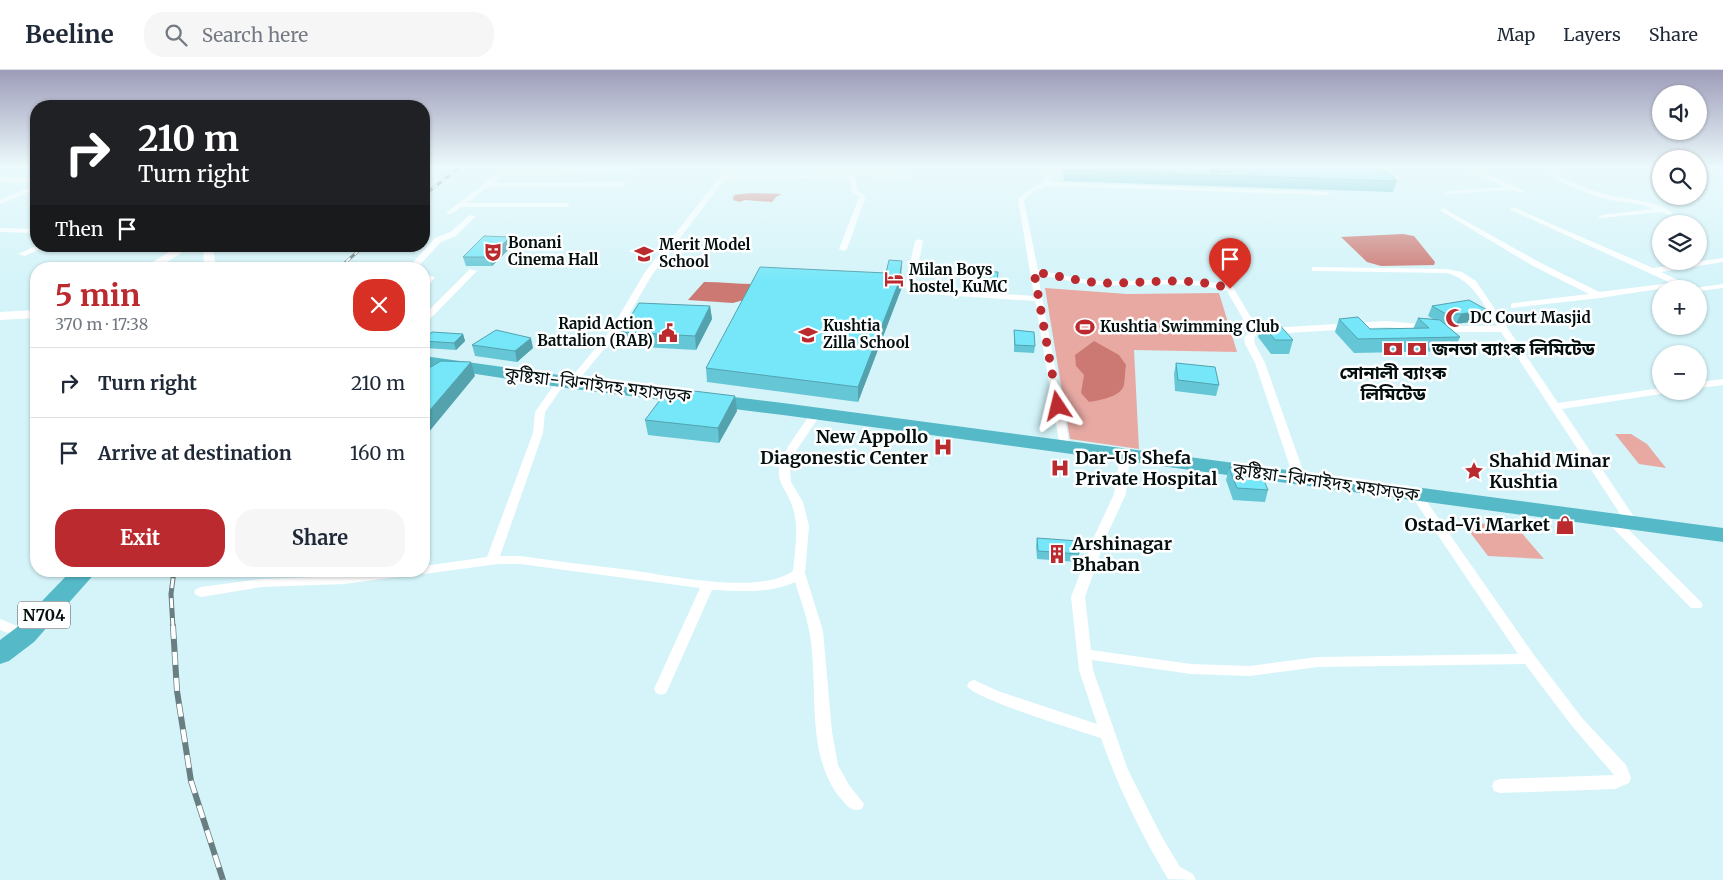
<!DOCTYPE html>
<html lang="en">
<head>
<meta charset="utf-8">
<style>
  :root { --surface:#fff; --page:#f6f6f7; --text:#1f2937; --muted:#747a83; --line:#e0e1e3; --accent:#ba2a2e }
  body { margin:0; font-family:Merriweather,"Noto Sans Bengali",serif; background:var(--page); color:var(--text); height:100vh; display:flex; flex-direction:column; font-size:19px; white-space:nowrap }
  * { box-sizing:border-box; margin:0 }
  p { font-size:16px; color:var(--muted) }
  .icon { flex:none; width:28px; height:28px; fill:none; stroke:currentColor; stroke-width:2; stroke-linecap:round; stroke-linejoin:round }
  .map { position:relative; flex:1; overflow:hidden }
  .drawer { position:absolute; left:30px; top:192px; width:400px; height:315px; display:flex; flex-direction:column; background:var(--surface); border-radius:20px; box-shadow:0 1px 4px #0004 }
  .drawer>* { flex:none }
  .top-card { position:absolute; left:30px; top:30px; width:400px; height:152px; border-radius:20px; box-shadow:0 1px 4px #0004; background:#202124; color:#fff; overflow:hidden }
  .tools { position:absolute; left:1652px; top:15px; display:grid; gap:10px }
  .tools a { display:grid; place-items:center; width:55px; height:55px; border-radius:50%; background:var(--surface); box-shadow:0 1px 4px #0004; font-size:25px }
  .pin { position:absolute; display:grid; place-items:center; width:42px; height:42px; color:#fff; margin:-51px -21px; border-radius:50% 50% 50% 0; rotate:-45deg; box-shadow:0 0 5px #0007 }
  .pin .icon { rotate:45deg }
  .me { position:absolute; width:55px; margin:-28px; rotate:350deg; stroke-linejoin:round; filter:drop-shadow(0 0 4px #0008) }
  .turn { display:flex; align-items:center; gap:18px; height:105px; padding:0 25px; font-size:22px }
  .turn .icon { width:65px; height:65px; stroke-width:2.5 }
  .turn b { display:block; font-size:35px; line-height:42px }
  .then { display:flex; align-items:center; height:48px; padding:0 25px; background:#0003; gap:10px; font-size:19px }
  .round { display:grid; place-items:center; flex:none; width:52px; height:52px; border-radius:20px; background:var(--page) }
  .headline { display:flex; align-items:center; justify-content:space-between; height:85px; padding:0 25px }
  h1 { font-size:30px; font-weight:700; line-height:38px; color:var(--accent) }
  .cta { display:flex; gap:10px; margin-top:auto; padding:10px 25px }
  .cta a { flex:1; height:58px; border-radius:20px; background:var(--accent); color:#fff; font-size:20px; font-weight:700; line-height:58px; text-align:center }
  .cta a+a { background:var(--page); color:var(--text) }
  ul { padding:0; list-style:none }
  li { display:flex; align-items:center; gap:15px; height:70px; padding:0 25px; border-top:1px solid var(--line) }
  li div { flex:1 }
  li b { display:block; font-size:19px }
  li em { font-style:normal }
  header { display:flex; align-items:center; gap:30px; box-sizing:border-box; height:70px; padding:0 25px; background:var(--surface); border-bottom:1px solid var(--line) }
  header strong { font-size:24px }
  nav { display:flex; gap:28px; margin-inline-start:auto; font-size:18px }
  .search { width:350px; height:45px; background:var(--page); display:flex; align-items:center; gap:12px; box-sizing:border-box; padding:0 18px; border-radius:20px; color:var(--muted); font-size:19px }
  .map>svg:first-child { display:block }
  .green { fill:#e8a9a3 }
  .water { fill:#cd7973 }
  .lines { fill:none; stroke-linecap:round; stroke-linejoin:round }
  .street { fill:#fff; fill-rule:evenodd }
  .secondary { fill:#fff; fill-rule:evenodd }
  .highway { fill:#55b9c8; fill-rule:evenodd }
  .rail-far2-casing { stroke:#697e81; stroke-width:3 }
  .rail-far1-casing { stroke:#697e81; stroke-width:5 }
  .rail-casing { stroke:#697e81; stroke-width:6 }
  .rail-far2 { stroke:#fff; stroke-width:2; stroke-dasharray:5.5; stroke-linecap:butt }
  .rail-far1 { stroke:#fff; stroke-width:3; stroke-dasharray:10; stroke-linecap:butt }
  .rail { stroke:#fff; stroke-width:4.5; stroke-dasharray:13; stroke-linecap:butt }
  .wall { fill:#65c7d6 }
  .shaded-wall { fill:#53a2ae }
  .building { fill:#76e7f9; stroke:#53a2ae }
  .route { stroke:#ba2a2e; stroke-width:9; stroke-dasharray:0 16.2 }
  .labels { text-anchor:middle; stroke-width:5; stroke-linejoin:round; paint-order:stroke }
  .far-poi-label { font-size:15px; font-weight:bold; fill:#040f10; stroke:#fff; text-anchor:start }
  .shield { fill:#fff; stroke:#4f5758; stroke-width:1 }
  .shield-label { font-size:16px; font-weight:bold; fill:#040f10 }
  .poi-label { font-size:18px; font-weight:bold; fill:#040f10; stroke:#fff; text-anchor:start }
  .street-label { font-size:18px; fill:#040f10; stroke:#fff }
</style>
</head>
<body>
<header>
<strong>Beeline</strong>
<div class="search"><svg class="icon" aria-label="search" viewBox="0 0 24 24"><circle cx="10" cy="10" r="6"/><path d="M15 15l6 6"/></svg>Search here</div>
<nav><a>Map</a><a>Layers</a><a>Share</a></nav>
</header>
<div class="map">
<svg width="1723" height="810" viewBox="0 0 1723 810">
  <rect width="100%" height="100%" fill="#d4f4f9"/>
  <path class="green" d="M1045 218 1127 224 1219 223 1237 282 1134 280 1139 379 1070 369Z
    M1615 364H1631L1647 374 1666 398 1639 394Z
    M1460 449 1520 461 1544 489 1488 486Z"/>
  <path class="water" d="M752 123 782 124 776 127 772 132 745 130 740 132 733 130 734 128H732L735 125H731Z
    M1403 164 1414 166 1435 192 1434 195 1381 196 1367 192 1341 167Z
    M704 212C721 212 737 214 754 214L747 229 733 233 688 230Z
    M1094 271 1119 285 1126 295C1125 301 1125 308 1124 315 1121 327 1100 330 1089 332L1081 323 1084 305 1076 296 1075 285Z"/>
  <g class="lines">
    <path class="street" d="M505 98H637L638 99 635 101 507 103 493 113 624 112 627 114 624 116 488 117 467 133H567L570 135 567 137H461L451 144H447V142Z
      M722 98H728L726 106 848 103 847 100 850 98 854 102 910 104 913 106 910 108 855 106 858 121 866 126 847 179 843 181 839 179 859 127 852 122 848 107 724 110 652 205 619 261 581 307 561 319 545 342 543 363 500 486H520C557 491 594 496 630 500 671 506 759 525 793 501 795 478 800 455 791 433 787 421 778 414 779 401 780 383 802 357 812 342H820L821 344 796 381 790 400 791 412 803 432 809 456 805 503 823 561 832 662 838 695 849 715 864 734 862 739C853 742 849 738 843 731 803 687 820 614 809 560 806 544 800 528 795 512 770 524 739 521 712 520L668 619 666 623 661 625 656 623 654 619 700 518 520 494H498L424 504 418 501H424V496L487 487 533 363 535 342 554 315 575 303 612 258 645 202 719 108Z
      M1048 98H1054L1050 112 1329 122 1330 123 1327 125 1047 116 1034 121 1024 130 1038 200C1059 204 1081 210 1102 211 1148 212 1188 205 1233 217L1259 261 1254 268 1255 274 1265 293 1306 409 1304 411H1296L1294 409 1255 293 1245 274 1244 268 1250 261 1227 221C1186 209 1145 217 1104 215 1082 215 1060 208 1038 205L1070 377 1065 380 1060 377 1035 231 914 223 907 221 905 216 915 171 919 169 923 171 914 218 1034 226 1018 129 1030 119 1043 113Z
      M1465 98H1473L1524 121 1521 123 1513 120 1446 124 1445 123 1448 121 1505 117Z
      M1541 98H1549L1560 104V107C1577 114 1595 123 1613 126 1633 130 1656 130 1673 143L1670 145 1661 142 1600 148 1598 147 1602 145 1653 139C1637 132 1627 133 1611 130 1591 126 1573 117 1555 109V106Z
      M0 107 36 109V113L0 111Z
      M36 115V119L0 134V130Z
      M1443 138 1539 192 1599 222 1671 213 1511 140V138H1515L1653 198 1723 188V192L1661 202 1695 218 1723 214V218L1699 221V219H1684L1678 216 1600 228 1511 238V234L1514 233 1589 224 1533 196 1441 141 1440 140Z
      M470 145 476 146 456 166 441 172 416 199H407L435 168 450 162Z
      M0 158 36 159V163L0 162Z
      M36 176H47L25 186 18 184Z
      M1312 197 1447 199 1462 202 1476 211 1558 333 1661 318V321H1666L1661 324 1562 339 1638 453 1636 456H1628L1501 262H1442L1386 257 1271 264 1267 261 1271 258 1386 251 1442 256H1497C1484 235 1473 210 1447 203L1315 201H1312Z
      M470 199 477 201 427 252 424 253V245Z
      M428 205 435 207 427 217H424V210Z
      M1723 309V315L1699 318V312Z
      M1125 382 1130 385 1126 424 1106 467 1085 527 1091 580 1191 594 1250 596 1318 587 1518 584 1410 424 1416 421 1420 422 1534 585 1582 648 1626 695 1631 708 1629 713 1615 719 1500 723 1494 721 1492 716 1494 711 1500 709 1614 705 1572 656 1525 594 1318 597 1250 606 1191 604 1092 590 1093 600 1128 700 1162 767 1180 797 1193 804 1196 810 1168 809C1141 764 1118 717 1101 668 1080 661 974 629 967 616L969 612 974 610 998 621 1097 654 1079 600 1071 527 1094 467 1114 424 1120 385Z
      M1612 446 1616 447 1701 532 1703 535 1701 538H1691L1608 453 1606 450 1608 447Z
      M377 501H418L412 505 344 514 262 517 201 527 196 525 194 522 196 519 201 517 262 509 344 506Z
      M0 549 30 561 32 565 30 569 25 570 0 560Z"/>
    <path class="secondary" d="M179 176H192L156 199H141Z
      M203 176H213L216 199H204Z
      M36 240V248L0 250V242Z"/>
    <path class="highway" d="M424 286 566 306 783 333 1723 458V472L783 345 566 318 424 296Z
      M71 501H97L34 572 9 591 0 594V570L16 558Z"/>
    <g class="rail-far2-casing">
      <path id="rail-far2" d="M424 125 459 98
        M338 199 364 176"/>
    </g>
    <g class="rail-far1-casing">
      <path id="rail-far1" d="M173 558 171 524 174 501"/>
    </g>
    <g class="rail-casing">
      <path id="rail" d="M173 556 177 621 191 711 223 810"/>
    </g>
    <use href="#rail-far2" class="rail-far2"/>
    <use href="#rail-far1" class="rail-far1"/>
    <use href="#rail" class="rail"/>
  </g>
  <path class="wall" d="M1061 98H1223L1222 103 1227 102 1224 98H1382L1397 111 1393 122 1064 111Z
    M510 167 512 176 492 196H466L463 187Z
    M982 201 998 202 996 222 980 221Z
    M902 204V217L858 332 707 312 706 298Z
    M710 236 712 249 696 280 623 276 621 262Z
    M1432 236 1487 240 1483 250 1456 254H1445L1460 267 1454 281 1354 283 1335 262 1339 249 1370 259H1413L1418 248 1433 249 1428 246Z
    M1261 253 1293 270 1289 284H1271L1258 267Z
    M1014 260 1035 276 1034 283 1014 282Z
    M463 264 465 271 456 280 424 278V269Z
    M472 275 533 278 517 292 475 286Z
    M1176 293 1219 315 1216 326 1175 321 1174 304Z
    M737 341 719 373 648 365 645 350Z
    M1229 398 1268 420 1265 432 1233 430 1226 410Z
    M1037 468 1079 484 1078 492 1037 489 1036 476Z"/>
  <path class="shaded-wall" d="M1211 98H1223L1221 105H1210Z
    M510 167 512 176 492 196 490 187Z
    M902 191 901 207 902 204V217L858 332V317L900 204Z
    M710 236 712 249 696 280 695 266Z
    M1487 240 1483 250 1456 254 1461 244Z
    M463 264 465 271 456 280 454 273Z
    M531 268 533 278 517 292 515 281Z
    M428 290 432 304 424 313V294Z
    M471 292 475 306 424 368V347Z
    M735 326 737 341 719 373 718 358Z"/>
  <path class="building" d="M1064 98H1213H1211L1210 103 1232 102 1234 98H1382L1397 111 1065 100Z
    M484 166 510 167 490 187H463Z
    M889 190 902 191 900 204H902L858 317 706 298 760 197 886 203Z
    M982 201 998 202 997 215 980 214Z
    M1469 230 1487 240 1461 244H1446L1432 236Z
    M639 233 710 236 695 266 621 262Z
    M1358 247 1370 259 1429 258 1418 248 1440 250 1460 267 1358 269 1339 249Z
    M1277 252 1293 270H1275L1261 253Z
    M496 260 531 268 515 281 472 275Z
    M1014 260 1034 262 1035 276 1015 275Z
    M432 262 463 264 454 273 424 271V269Z
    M424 290H428L424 294Z
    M441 291 471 292 424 347V301Z
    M1176 293 1215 297 1219 315 1178 310Z
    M669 318 735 326 718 358 645 350Z
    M1229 398 1259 399 1268 420 1237 418Z
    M1037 468 1078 471 1079 484 1038 481Z"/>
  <linearGradient id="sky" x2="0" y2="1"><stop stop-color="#9d9cb9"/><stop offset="0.46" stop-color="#ecfafc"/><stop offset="1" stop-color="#ecfafc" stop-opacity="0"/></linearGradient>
  <rect width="1723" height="211" fill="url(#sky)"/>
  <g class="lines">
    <path class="route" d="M1058 336 1034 202C1056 205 1080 212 1103 213 1145 214 1190 205 1230 219"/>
  </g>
  <defs>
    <g id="theatre-bare" transform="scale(1.5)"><path d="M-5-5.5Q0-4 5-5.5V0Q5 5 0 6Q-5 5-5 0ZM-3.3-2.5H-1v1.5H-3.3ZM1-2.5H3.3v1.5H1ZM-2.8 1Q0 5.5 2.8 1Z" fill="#ba2a2e" stroke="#fff" stroke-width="2.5" paint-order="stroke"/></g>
    <g id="school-bare" transform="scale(1.5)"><path d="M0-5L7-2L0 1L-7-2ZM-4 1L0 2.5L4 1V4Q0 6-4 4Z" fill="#ba2a2e" stroke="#fff" stroke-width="2.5" paint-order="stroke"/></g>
    <g id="hotel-bare" transform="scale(1.5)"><path d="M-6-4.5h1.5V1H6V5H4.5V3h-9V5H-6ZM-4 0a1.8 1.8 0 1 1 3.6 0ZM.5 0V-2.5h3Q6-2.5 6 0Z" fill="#ba2a2e" stroke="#fff" stroke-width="2.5" paint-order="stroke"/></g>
    <g id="mosque-bare" transform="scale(1.5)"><path d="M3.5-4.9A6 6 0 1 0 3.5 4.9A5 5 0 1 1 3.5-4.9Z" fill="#ba2a2e" stroke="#fff" stroke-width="2.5" paint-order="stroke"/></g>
    <g id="stadium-bare" transform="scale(1.5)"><path d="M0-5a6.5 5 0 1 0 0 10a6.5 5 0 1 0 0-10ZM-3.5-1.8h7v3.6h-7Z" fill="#ba2a2e" stroke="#fff" stroke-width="2.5" paint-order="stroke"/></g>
    <g id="civic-bare" transform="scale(1.5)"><path d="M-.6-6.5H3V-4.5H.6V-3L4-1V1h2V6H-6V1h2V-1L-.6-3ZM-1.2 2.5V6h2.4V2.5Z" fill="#ba2a2e" stroke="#fff" stroke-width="2.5" paint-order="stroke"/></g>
    <g id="bank-bare" transform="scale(1.5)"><path d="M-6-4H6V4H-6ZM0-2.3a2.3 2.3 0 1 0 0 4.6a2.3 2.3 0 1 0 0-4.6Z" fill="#ba2a2e" stroke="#fff" stroke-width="2.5" paint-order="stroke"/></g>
    <g id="hospital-bare" transform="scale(1.5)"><path d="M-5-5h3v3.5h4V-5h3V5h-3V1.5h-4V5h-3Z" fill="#ba2a2e" stroke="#fff" stroke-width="2.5" paint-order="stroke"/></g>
    <g id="sight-bare" transform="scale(1.5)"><path d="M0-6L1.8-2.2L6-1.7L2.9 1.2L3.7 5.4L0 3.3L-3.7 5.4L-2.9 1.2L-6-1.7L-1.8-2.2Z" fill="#ba2a2e" stroke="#fff" stroke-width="2.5" paint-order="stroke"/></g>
    <g id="shop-bare" transform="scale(1.5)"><path d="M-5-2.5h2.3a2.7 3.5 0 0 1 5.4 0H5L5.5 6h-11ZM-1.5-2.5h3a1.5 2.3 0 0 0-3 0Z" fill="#ba2a2e" stroke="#fff" stroke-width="2.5" paint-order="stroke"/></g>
    <g id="building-bare" transform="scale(1.5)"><path d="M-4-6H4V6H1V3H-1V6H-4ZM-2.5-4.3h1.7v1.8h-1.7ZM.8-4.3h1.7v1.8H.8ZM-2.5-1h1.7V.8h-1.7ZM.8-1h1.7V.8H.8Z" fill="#ba2a2e" stroke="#fff" stroke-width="2.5" paint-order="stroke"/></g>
  </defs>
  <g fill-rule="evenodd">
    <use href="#theatre-bare" x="493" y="182"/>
    <use href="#school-bare" x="644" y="184"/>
    <use href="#hotel-bare" x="894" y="209"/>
    <use href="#mosque-bare" x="1455" y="248"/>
    <use href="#stadium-bare" x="1085" y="257"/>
    <use href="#civic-bare" x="668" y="263"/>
    <use href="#school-bare" x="808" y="265"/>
    <use href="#bank-bare" x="1393" y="279"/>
    <use href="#bank-bare" x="1417" y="279"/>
    <use href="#hospital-bare" x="943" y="377"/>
    <use href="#hospital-bare" x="1060" y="398"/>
    <use href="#sight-bare" x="1474" y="401"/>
    <use href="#shop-bare" x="1565" y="455"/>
    <use href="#building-bare" x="1057" y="484"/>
  </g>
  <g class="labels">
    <g class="far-poi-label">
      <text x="508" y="178">Bonani<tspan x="508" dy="17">Cinema Hall</tspan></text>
      <text x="659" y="180">Merit Model<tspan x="659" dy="17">School</tspan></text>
      <text x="909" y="205">Milan Boys<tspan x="909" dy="17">hostel, KuMC</tspan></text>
      <text x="1470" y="253">DC Court Masjid</text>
      <text x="653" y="259" text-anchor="end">Rapid Action<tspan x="653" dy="17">Battalion (RAB)</tspan></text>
      <text x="823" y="261">Kushtia<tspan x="823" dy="17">Zilla School</tspan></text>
      <text x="1100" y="262">Kushtia Swimming Club</text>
    </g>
    <rect class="shield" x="18" y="531.5" width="52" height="27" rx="4"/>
    <g class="shield-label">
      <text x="44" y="551">N704</text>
    </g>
    <g class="poi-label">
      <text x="1432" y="285">জনতা ব্যাংক লিমিটেড</text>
      <text x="1393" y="309" text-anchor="middle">সোনালী ব্যাংক<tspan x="1393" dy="21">লিমিটেড</tspan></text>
      <text x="928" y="373" text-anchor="end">New Appollo<tspan x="928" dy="21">Diagonestic Center</tspan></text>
      <text x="1075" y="394">Dar-Us Shefa<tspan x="1075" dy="21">Private Hospital</tspan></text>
      <text x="1489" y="397">Shahid Minar<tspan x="1489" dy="21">Kushtia</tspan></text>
      <text x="1550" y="461" text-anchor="end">Ostad-Vi Market</text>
      <text x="1072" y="480">Arshinagar<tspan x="1072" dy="21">Bhaban</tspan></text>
    </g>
    <g class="street-label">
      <text transform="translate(598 315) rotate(7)" y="6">কুষ্টিয়া-ঝিনাইদহ মহাসড়ক</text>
      <text transform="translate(1326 412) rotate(8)" y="6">কুষ্টিয়া-ঝিনাইদহ মহাসড়ক</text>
    </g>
  </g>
</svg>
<div class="tools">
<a><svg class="icon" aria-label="sound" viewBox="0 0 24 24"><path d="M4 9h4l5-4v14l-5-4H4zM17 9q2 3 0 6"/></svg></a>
<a><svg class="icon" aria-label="search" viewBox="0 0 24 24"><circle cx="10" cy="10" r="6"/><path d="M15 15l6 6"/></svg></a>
<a><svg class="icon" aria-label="layers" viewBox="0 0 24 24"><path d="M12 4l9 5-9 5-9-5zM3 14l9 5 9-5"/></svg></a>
<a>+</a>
<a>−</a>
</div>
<div class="pin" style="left:1230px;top:219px;background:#d93025"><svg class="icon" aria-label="arrive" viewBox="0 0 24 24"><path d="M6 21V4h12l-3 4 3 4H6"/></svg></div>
<svg class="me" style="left:1058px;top:336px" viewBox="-20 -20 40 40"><path d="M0-17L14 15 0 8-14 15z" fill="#ba2a2e" stroke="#fff" stroke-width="4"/></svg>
<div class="top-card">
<div class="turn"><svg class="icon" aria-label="right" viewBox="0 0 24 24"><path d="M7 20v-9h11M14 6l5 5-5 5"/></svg><div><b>210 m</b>Turn right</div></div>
<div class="then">Then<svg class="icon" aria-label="arrive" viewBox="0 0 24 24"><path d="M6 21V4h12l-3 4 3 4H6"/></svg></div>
</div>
<section class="drawer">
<div class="headline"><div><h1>5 min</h1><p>370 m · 17:38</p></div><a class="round" style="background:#d93025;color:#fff"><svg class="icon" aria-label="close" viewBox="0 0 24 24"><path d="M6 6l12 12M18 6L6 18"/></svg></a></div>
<ul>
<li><svg class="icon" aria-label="right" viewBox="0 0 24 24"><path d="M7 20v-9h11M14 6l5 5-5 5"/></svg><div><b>Turn right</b></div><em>210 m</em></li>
<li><svg class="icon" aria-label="arrive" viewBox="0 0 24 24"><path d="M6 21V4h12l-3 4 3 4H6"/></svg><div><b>Arrive at destination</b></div><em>160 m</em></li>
</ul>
<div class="cta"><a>Exit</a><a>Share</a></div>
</section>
</div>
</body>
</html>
